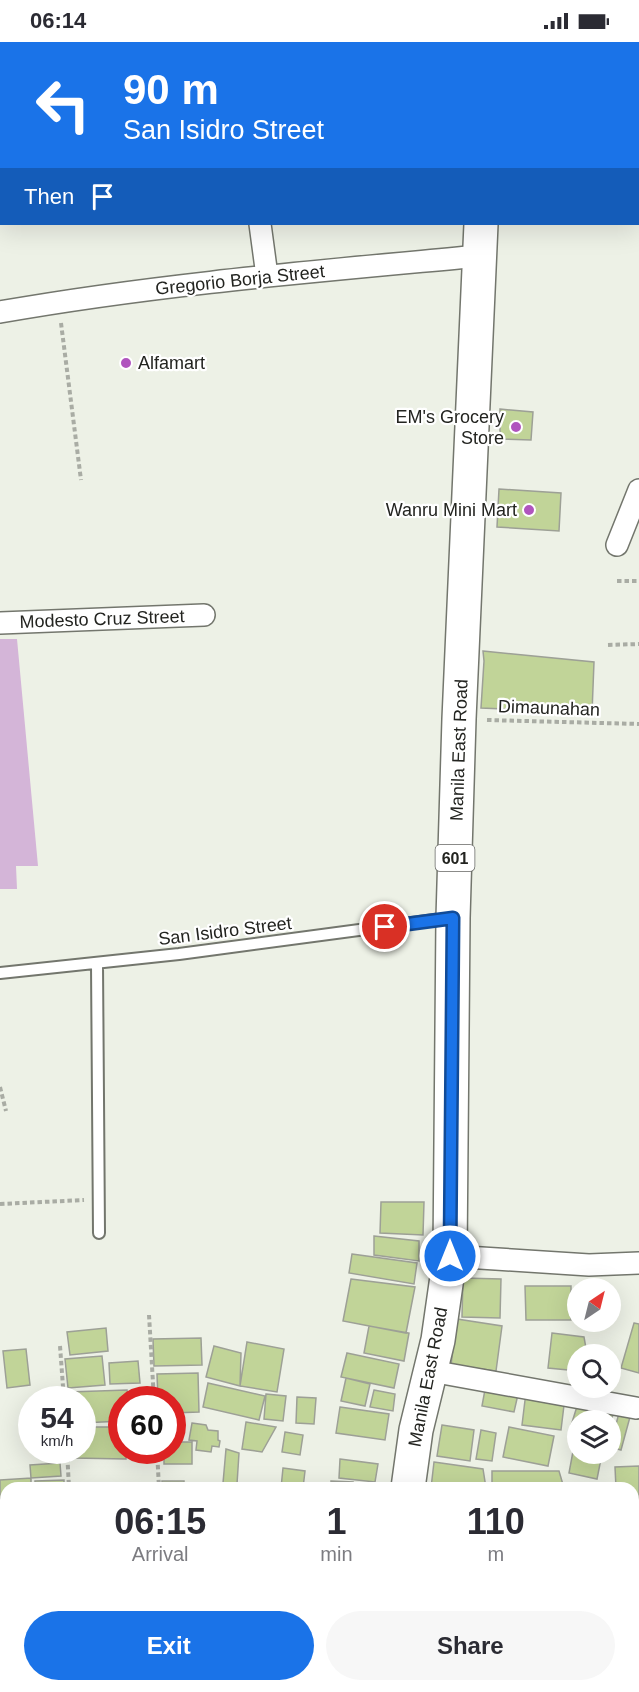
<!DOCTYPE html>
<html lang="en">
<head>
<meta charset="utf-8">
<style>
  :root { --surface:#fff; --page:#f7f7f7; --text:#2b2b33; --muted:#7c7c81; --accent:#1a73e8 }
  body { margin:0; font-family:Arial,sans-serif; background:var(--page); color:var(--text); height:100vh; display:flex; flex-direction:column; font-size:22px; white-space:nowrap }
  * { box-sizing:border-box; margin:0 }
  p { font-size:20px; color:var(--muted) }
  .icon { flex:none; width:33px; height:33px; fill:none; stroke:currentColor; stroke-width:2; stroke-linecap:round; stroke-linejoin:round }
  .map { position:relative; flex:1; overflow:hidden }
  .details { position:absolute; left:0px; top:1440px; width:639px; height:210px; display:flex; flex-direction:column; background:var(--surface); border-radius:18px 18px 0 0; box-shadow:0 6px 24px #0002 }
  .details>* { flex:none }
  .banner { position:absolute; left:0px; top:0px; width:639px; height:183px; box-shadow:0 6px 24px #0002; background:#1a73e8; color:#fff; overflow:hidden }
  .needle { width:39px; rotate:35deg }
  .controls { position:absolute; left:567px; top:1236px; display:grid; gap:12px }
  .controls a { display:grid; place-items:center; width:54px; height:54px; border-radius:50%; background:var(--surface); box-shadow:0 6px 24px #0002; font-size:30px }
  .speed { position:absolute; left:18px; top:1344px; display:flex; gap:12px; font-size:30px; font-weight:700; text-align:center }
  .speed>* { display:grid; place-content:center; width:78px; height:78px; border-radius:50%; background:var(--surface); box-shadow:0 6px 24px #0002; line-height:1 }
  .speed small { font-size:15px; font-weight:400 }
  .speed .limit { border:9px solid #d22; background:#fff; color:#111 }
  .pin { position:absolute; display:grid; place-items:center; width:51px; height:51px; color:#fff; margin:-26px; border:3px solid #fff; border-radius:50%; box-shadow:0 2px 6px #0007 }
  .me { position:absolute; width:66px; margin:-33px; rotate:0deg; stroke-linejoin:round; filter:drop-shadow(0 0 4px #0008) }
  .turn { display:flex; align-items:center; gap:21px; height:126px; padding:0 24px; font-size:27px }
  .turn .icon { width:78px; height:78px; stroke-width:2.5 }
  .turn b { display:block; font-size:42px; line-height:51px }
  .then { display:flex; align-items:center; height:57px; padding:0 24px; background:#0003; gap:12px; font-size:22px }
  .eta { display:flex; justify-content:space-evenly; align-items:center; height:102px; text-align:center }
  .eta b { font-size:36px; font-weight:600; line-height:42px }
  .action { display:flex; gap:12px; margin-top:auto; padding:12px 24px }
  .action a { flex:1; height:69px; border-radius:36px; background:var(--accent); color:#fff; font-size:24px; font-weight:600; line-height:69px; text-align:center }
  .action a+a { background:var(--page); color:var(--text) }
  .status { display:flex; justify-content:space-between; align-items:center; height:42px; padding:0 30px; background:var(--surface); direction:ltr }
  .status svg { height:16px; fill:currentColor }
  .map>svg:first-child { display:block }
  .green { fill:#d4b5d8 }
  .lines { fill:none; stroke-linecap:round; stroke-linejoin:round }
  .stream { stroke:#f0c4f7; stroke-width:8 }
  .building { fill:#c1d498; stroke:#9da096; stroke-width:1.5 }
  .service-casing { stroke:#73766d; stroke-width:14 }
  .minor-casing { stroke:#73766d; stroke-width:24 }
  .primary-casing { stroke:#73766d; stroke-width:36 }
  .path { stroke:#a9aca4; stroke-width:4; stroke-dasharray:4.5 3; stroke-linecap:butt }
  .service { stroke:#fff; stroke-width:10 }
  .minor { stroke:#fff; stroke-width:21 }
  .primary { stroke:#fff; stroke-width:33 }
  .route-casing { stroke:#114b97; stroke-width:15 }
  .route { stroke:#1a73e8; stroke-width:10 }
  .poi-dot { fill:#b054be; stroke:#fff; stroke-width:2 }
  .labels { text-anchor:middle; stroke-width:4.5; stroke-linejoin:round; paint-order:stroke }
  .shield { fill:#fff; stroke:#656663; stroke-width:1.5 }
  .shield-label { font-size:16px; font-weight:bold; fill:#232420 }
  .street-label { font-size:18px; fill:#232420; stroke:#fff }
  .poi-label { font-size:18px; fill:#232420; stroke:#fff; text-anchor:end }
</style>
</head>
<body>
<div class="status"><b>06:14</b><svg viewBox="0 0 49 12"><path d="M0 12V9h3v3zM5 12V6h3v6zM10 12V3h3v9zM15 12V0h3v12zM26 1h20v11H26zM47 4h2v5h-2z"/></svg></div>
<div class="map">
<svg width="639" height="1650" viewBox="0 0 639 1650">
  <rect width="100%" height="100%" fill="#edf1e6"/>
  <path class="green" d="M0 597H17L38 824H16L17 847H0Z"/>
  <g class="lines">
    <path class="stream" d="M638 49 639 47
      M0 64 2 63"/>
  </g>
  <path class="building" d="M215 0H255V2H215Z
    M268 0H365V2H268Z
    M379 0H421V2H379Z
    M500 367 533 370 531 398 500 397Z
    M499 447 561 451 559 489 497 485Z
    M483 609 594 620 592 671 481 666 484 619Z
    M381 1160H424L423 1193 380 1191Z
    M374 1194 419 1199V1219L374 1213Z
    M352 1212 417 1221 414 1242 349 1231Z
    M463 1236 501 1237 500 1276 462 1275Z
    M351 1237 415 1245 406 1291 343 1279Z
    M525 1244H571V1278H526Z
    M457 1277 502 1284 496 1329 451 1323Z
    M634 1281 639 1282V1331L621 1326Z
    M369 1284 409 1291 404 1319 364 1311Z
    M106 1286 108 1309 70 1313 67 1290Z
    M552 1291 584 1295 587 1312H578V1329L548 1326Z
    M201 1296 202 1323 154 1324 153 1297Z
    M247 1300 284 1307 277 1350 240 1344Z
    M214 1304 241 1311 240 1344 206 1335Z
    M26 1307 30 1343 7 1346 3 1309Z
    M347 1311 399 1322 394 1346 341 1335Z
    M102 1314 105 1343 68 1346 65 1317Z
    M138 1319 140 1341 110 1342 109 1321Z
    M198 1331 199 1370 172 1371V1358H158L157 1332Z
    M346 1336 370 1342 365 1364 341 1359Z
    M208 1341 265 1354 259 1378 203 1365Z
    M486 1342 519 1348 514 1370 482 1364Z
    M127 1348 128 1358H122V1379L82 1381V1358H70L69 1350Z
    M374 1348 395 1352 393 1369 370 1365Z
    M526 1350 565 1355 561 1388 522 1383Z
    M266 1352 286 1354 283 1379 264 1377Z
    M297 1355 316 1356 314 1382 296 1381Z
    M579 1358 614 1369 610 1383V1378H578V1393L569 1390Z
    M340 1365 389 1372 385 1398 336 1391Z
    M619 1371 630 1375 621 1408 610 1405Z
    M172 1378H183V1393H172Z
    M246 1380 276 1385 262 1410 242 1407Z
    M192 1381 206 1383 208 1388 218 1389V1398L220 1399 219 1405 212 1404 211 1410 196 1408 197 1399 189 1398Z
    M442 1383 474 1388 470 1419 437 1414Z
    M82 1385H122V1408H126V1417L73 1416V1408H82Z
    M509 1385 554 1394 548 1424 503 1415Z
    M481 1388 496 1391 492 1419 476 1417Z
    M285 1390 303 1393 300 1413 282 1410Z
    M172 1400H192V1422H164V1408H172Z
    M574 1404 578 1405V1412H602L597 1437 569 1431Z
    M226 1407 239 1411 237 1442 223 1441Z
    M340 1417 378 1422 375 1440 339 1436Z
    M434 1420 483 1427 486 1446H431Z
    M60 1421 61 1434 31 1436 30 1423Z
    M639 1424V1462H633V1446H616L615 1425Z
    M283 1426 305 1429 303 1446H281Z
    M492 1429H559L564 1446H492Z
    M31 1436V1446H6V1457H0V1438Z
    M64 1438V1446H35V1439Z
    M162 1439H184V1446H162Z
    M331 1439 353 1440 352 1446H331Z
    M361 1441 378 1444 377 1446H361Z
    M0 1488H6V1512H0Z
    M639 1488V1508L633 1509V1489Z
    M3 1515H6V1547H3Z
    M633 1517H639V1538H633Z
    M2 1552H6V1600H1Z
    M0 1621H6V1644H28V1650H0Z
    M639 1643V1650H574V1644Z
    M28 1644H64L65 1650H29Z
    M67 1644H95L96 1650H68Z
    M133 1644H165L166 1650H134Z
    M166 1644H187V1650H166Z
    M194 1644H242V1646L195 1650Z
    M252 1644H276V1650H252Z
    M285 1644H355V1649L286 1650Z"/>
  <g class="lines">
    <g class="service-casing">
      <path id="service" d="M97 922 99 1191
        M0 931 179 912 449 876"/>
    </g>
    <g class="minor-casing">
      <path id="minor" d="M260 182 267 234
        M0 270C159 242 320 229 480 214
        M617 503 639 448
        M0 581 204 573
        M450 1214 589 1223 639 1221
        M431 1329 636 1366
        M0 1616H6
        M633 1637 639 1638"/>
    </g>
    <g class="primary-casing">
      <path id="primary" d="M485 2V0
        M408 1446 416 1388 438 1298 450 1214 453 876 459 677 481 182
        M406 1644 407 1650"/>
    </g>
    <path class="path" d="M76 0 77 2
      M61 281 81 438
      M617 539H639
      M608 603 639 602
      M487 678 639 682
      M0 1045 6 1069
      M0 1162 84 1158
      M149 1273 154 1358
      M60 1304 64 1358
      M67 1408 69 1446
      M157 1408 159 1446
      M633 1485 639 1484"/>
    <use href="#service" class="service"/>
    <use href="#minor" class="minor"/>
    <use href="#primary" class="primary"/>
  </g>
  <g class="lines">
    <g class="route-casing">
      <path id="route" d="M385 885 453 876 450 1214"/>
    </g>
    <use href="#route" class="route"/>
  </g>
  <g class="poi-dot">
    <circle cx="126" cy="321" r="6"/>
    <circle cx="516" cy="385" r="6"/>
    <circle cx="529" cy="468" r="6"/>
  </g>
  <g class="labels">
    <rect class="shield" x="435.5" y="803" width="39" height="26" rx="4.5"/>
    <g class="shield-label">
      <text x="455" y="822">601</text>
    </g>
    <g class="street-label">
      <text transform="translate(240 238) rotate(-6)" y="6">Gregorio Borja Street</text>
      <text transform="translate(102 577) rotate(-2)" y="6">Modesto Cruz Street</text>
      <text transform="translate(549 666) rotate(2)" y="6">Dimaunahan</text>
      <text transform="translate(459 708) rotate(-88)" y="6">Manila East Road</text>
      <text transform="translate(225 889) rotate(-7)" y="6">San Isidro Street</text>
      <text transform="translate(428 1335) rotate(-79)" y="6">Manila East Road</text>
    </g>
    <g class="poi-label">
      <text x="138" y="327" text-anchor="start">Alfamart</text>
      <text x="504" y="381">EM's Grocery<tspan x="504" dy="21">Store</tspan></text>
      <text x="517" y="474">Wanru Mini Mart</text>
    </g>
  </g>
</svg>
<div class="controls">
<a><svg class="needle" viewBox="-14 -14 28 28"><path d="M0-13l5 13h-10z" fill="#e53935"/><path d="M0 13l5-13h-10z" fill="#7c7c81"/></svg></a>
<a><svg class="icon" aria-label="search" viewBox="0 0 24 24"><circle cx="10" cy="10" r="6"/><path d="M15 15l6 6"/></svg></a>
<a><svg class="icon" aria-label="layers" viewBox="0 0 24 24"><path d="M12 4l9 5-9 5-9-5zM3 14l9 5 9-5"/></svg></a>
</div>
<div class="speed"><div>54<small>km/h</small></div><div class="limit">60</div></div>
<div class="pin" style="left:385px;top:885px;background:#d93025"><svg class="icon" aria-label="arrive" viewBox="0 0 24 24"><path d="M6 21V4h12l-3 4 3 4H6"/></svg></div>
<svg class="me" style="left:450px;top:1214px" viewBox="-20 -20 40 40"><circle r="17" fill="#1a73e8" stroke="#fff" stroke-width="3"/><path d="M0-11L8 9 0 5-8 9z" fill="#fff"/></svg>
<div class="banner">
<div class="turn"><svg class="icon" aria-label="left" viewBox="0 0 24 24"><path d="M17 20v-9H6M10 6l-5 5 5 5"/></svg><div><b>90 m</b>San Isidro Street</div></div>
<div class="then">Then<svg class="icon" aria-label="arrive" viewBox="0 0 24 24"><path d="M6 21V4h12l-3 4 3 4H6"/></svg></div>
</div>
<section class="details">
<div class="eta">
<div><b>06:15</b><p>Arrival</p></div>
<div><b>1</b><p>min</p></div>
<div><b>110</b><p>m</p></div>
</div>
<div class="action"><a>Exit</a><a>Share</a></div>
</section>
</div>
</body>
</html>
